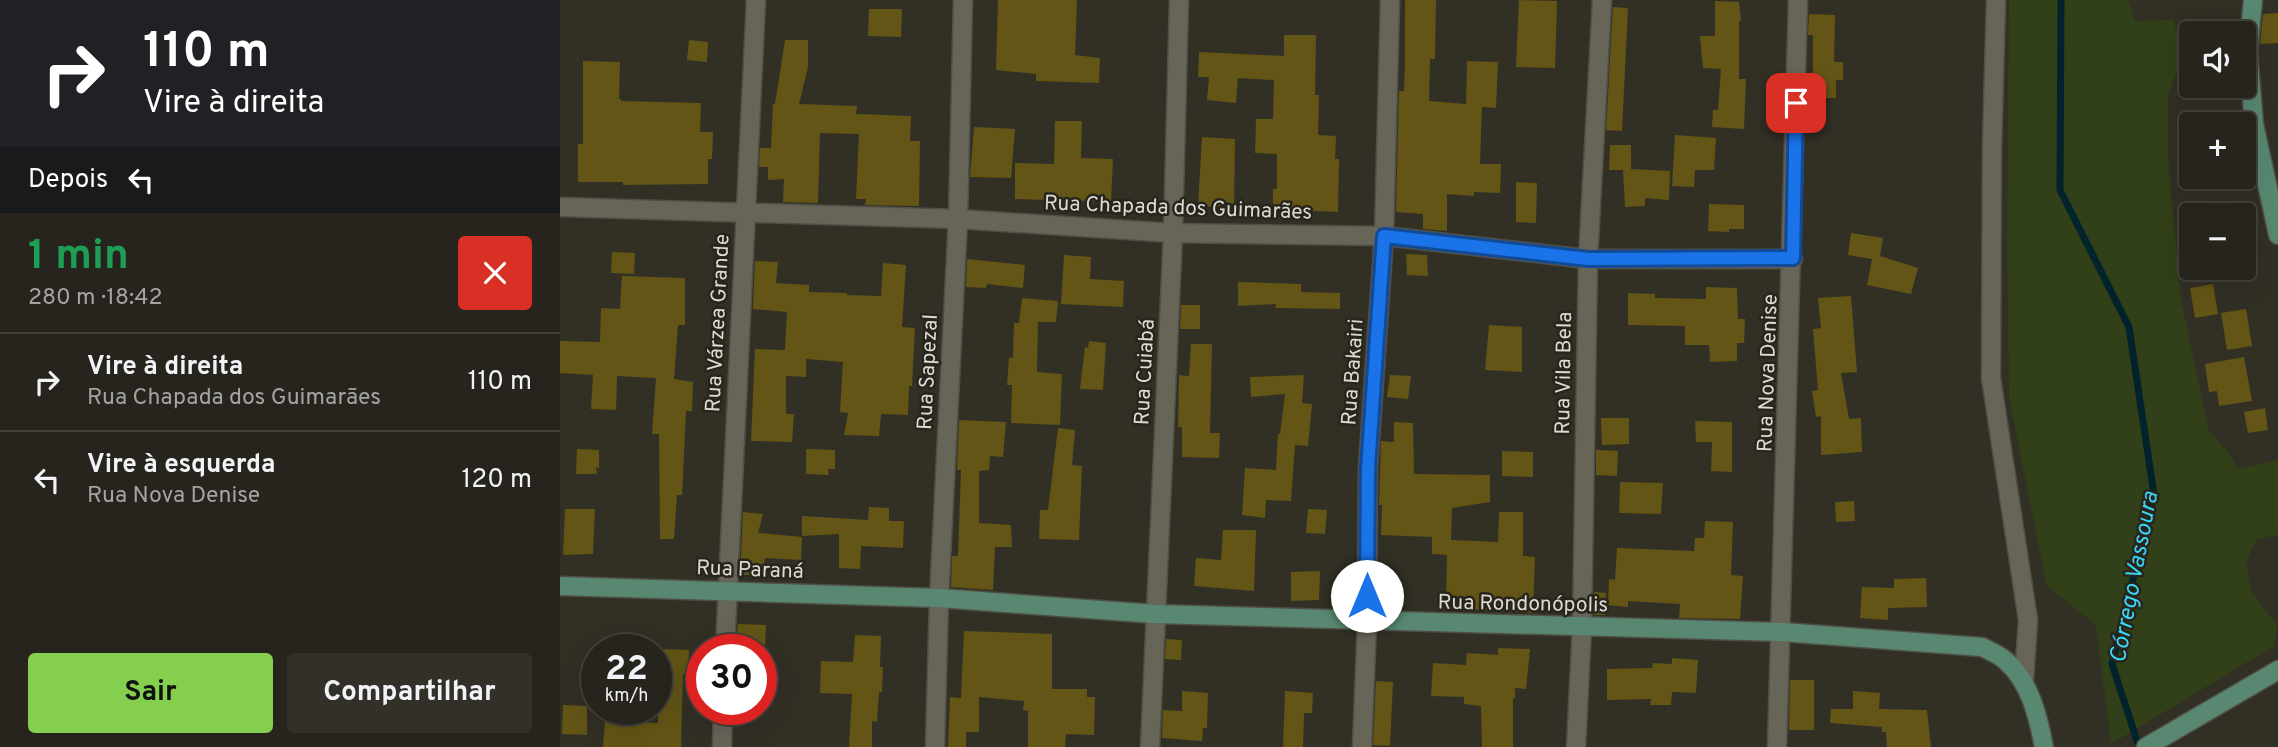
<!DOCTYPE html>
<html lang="pt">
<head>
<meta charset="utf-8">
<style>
  :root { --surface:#26241c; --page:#323029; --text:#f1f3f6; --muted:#a4a4a3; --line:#42413b; --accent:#84cf4d }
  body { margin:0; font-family:Overpass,sans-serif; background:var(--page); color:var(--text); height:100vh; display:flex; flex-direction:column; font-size:26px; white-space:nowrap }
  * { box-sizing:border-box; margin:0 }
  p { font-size:23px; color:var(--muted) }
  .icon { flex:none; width:38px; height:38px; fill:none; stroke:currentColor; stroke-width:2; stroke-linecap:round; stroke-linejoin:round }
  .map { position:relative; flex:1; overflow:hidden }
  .drawer { display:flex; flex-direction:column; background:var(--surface); width:560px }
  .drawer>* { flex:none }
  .guide { background:#202124; color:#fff; overflow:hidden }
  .tools { position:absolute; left:1619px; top:21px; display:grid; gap:14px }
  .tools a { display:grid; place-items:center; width:77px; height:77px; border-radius:7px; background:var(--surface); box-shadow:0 7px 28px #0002,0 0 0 2px var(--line); font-size:35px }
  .speed { position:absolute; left:21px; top:634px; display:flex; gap:14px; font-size:35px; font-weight:700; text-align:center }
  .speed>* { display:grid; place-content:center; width:91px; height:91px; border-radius:50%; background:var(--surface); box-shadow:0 7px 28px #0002,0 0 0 2px var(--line); line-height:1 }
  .speed small { font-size:18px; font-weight:400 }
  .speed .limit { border:10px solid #d22; background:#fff; color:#111 }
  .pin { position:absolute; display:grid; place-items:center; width:60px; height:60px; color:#fff; margin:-30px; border-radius:14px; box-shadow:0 4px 10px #0006 }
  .me { position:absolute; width:77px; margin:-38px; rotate:0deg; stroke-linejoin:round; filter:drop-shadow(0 0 5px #0008) }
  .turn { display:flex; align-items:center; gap:24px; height:147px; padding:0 28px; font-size:32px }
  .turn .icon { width:91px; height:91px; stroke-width:2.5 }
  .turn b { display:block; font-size:49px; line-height:60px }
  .then { display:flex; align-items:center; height:66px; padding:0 28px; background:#0003; gap:14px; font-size:26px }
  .round { display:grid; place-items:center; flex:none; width:74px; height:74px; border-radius:7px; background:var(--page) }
  .head { display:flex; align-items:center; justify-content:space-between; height:119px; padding:0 28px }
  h1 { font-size:42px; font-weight:700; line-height:52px; color:#1e9e55 }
  .cta { display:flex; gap:14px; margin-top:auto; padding:14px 28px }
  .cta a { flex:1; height:80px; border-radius:7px; background:var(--accent); color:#111; font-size:28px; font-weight:700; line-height:80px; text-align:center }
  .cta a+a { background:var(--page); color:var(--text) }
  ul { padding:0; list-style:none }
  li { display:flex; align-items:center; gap:21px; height:98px; padding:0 28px; border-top:2px solid var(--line) }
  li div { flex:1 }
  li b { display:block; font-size:26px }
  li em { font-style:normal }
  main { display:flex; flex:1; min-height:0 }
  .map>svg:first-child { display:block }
  .green { fill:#314018 }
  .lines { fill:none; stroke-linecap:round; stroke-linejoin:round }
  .stream { stroke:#01232b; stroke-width:7 }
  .building { fill:#625516 }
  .street-casing { stroke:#504e45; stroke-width:21 }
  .secondary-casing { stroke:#504e45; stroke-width:21 }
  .street { stroke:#676458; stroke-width:18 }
  .secondary { stroke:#588871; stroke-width:18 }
  .route-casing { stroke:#114b97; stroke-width:18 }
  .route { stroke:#1a73e8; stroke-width:12 }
  .labels { text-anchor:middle; stroke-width:5; stroke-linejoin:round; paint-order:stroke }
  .street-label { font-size:21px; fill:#dcdad3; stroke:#28261c }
  .water-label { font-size:23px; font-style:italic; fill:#38d7f9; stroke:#28261c }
</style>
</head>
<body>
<main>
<section class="drawer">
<div class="guide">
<div class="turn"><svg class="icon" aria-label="right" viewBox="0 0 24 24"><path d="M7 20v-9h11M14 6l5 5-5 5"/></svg><div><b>110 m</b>Vire à direita</div></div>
<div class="then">Depois<svg class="icon" aria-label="left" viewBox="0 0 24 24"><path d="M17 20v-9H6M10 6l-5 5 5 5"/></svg></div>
</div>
<div class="head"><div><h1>1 min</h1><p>280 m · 18:42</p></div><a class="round" style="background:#d93025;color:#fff"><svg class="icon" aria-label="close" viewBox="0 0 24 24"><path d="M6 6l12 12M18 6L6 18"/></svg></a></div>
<ul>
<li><svg class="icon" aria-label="right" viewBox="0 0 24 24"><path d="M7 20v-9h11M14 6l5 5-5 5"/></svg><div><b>Vire à direita</b><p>Rua Chapada dos Guimarães</p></div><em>110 m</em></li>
<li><svg class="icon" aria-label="left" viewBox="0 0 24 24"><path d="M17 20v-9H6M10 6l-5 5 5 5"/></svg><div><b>Vire à esquerda</b><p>Rua Nova Denise</p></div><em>120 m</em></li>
</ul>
<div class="cta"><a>Sair</a><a>Compartilhar</a></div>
</section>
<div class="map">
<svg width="1718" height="747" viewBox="0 0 1718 747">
  <rect width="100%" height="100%" fill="#323025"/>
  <path class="green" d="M1449 0H1568L1575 21 1614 20 1621 59 1608 97V157L1621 301 1649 431 1667 451 1678 469 1718 460V535L1697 539 1686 561 1691 592 1717 625 1714 646 1551 744 1536 625 1487 586 1449 398 1447 234Z"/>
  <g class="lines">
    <path class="stream" d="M1501 0 1500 190 1569 327 1594 495 1552 664 1579 747"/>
  </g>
  <path class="building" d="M438 0H517L515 55 540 58 539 83 476 81V74L436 70Z
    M845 0H876L875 59H870L869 101 906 104 907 61 938 62 936 108 922 107 920 164H941L940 193 914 192V196L887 194V231L863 229V214L836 212 839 91H844L845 63Z
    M959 0 997 1 995 68 956 67Z
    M1155 1 1179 2 1181 21H1179V79H1186L1184 129 1152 127 1153 110H1158L1161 69 1143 68 1140 36H1155Z
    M1053 7 1068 8 1062 131 1046 130Z
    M309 9H342L341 37 308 36Z
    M1718 13V43L1700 44 1703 14Z
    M1249 14 1275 15 1274 62H1283V80H1276V98H1253V35H1248Z
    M724 35H756L755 95H759L758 135 776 136 775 159H779L778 212 713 209V189H717V154L695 153 696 119H713L714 80 678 78 676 103 647 100 649 77H638L639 52 724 56Z
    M129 40 148 42 147 62 127 60Z
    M225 40H248V67L239 104 297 106 296 114 351 116 350 141H360L359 206 305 205 306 199H296L299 134 260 133 258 203 223 202 224 179 208 180V167H199L200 148H211L213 104H215Z
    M23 61 60 62 59 99H61V101L141 103 140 132H153L152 159H148V184L63 185V182H18V144H23Z
    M495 121H522L521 158 553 159 551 202 455 199V163L494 164Z
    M414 127 455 129 451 178 410 177Z
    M1115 135 1156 138 1154 170H1135L1134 187 1112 186Z
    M642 137 675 139 674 208 638 206Z
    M1050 145H1071V169L1110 171 1109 200 1085 198V206L1065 207 1063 170H1049Z
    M956 182 977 183 976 223 956 222Z
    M1149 204 1184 205V229H1169V232L1148 231Z
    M1291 233 1323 238 1320 256 1358 268 1351 294 1307 285 1312 259 1288 255Z
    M52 252 75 253 74 274 51 273Z
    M846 254 867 255 868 276 847 275Z
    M504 255 531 257 530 279 564 281 563 307 501 304Z
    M407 259 465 265 463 288 427 284 426 288 406 287Z
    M195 261 218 262 216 283 249 285V292L287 293V295L321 296 323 263 346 265 342 327 355 328 352 386H349L348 415 321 414 319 436 284 435 288 413 280 412 283 362 246 359V377L226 376V414H234L232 442 191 441 195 349 225 350 227 312 193 309Z
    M62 276 125 278V325H118L114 379 133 382 132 411H126L122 495H117L114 539H100L99 434H92L96 378 57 376 56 410 31 409 33 375 0 373V341L40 342 41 308 60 309Z
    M678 282 741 284V292L780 293V309L715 308 716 304 678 306Z
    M1653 284 1658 314 1635 318 1630 288Z
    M1146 287 1177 288 1178 319H1185L1184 343H1177V361L1150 362 1149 345H1125V326L1068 325V293L1095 294V298L1146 299Z
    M1291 296 1297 372 1281 373 1289 419 1301 418 1302 452 1261 455V416L1256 417 1252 391 1258 390 1253 329 1261 328 1258 298Z
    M462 298 498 301 496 322H478L477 372 502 374 500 425 451 423 452 385H447L449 358H453L454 323H459Z
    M621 305H640V329H620Z
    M1686 309 1692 346 1667 350 1661 313Z
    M929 325 962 327V372L925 370Z
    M529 341 546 343 543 390 520 389 525 347 528 348Z
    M631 344H652L650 433H660L659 458 622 457V427H618L619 375 629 376Z
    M1684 357 1692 401 1659 406 1657 391 1649 392 1645 364Z
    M744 375 742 403 752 404 748 446 735 445 731 501 706 500 705 518 682 515 685 468 716 470 718 434H720L725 394 691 397 690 377Z
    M830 375 851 376 848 399 827 397Z
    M1705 408 1708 430 1688 433 1684 412Z
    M1041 418H1069V444L1042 445Z
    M399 420 446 422 443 457 430 456 429 470 419 471V523L451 525 452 547H435L433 590 391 587 392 556H398L401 470H397Z
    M1135 421 1172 422V472L1151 471 1152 442H1136Z
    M834 422 853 423 854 474 930 475V502L892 508 891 540 938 542 939 512H963V556L975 557 973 613 905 609V599L886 598 887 555 872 554V537L821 535 822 505H819L821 441 834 442Z
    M498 428 515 430 512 465 522 466 519 540 479 539 480 510H488Z
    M17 449 39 450V468L36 467 37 474H16Z
    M246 449 275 450V469H268L269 475 246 474Z
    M1036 450 1058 451 1057 476 1036 475Z
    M942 451 973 452V477L942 476Z
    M1060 482 1103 483 1101 514 1059 513Z
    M1294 501 1295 521 1276 522 1275 502Z
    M309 507 329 508V521H344L343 548 301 546 300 569 279 568V534L242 536V516L308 520Z
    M5 509H35L33 554 3 555Z
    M748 509 767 510 765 534 746 533Z
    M183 512 203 514 198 533 242 537 241 560 205 558 203 575H180Z
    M1145 521 1173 522 1171 575 1183 576 1180 619 1119 618 1120 604 1068 601V607L1048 605 1049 579 1055 580 1057 548 1134 551 1135 538H1144Z
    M663 530H696L694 591 634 586 636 558 661 560Z
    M760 571 759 600 731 601V572Z
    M1366 578 1367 607 1328 608V620L1300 618 1302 587 1334 588V579Z
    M1034 592 1046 593 1045 615H1034Z
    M178 624 206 625 205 649H176Z
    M404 631 492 634V689H527V697H535L534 735 506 734 505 747H468V711L463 710 464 701 419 697V732H406V747H388L390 697 401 698Z
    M295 635 321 636 320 667H323L322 692H319L317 722 312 721V747H289L292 694 260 693 261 661 293 662Z
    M606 639 622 640 621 660 605 659Z
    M938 648 970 649 966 689 955 688V698H953V747H922L921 706 904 704V697L871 696 873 663 906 665 907 653 938 655Z
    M100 649 129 650 128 674H123L121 747H43L45 721 98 723Z
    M1112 658 1138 660 1136 693 1112 692 1111 705H1090L1091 699 1047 700V669L1092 668 1093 663 1112 664Z
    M1230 680H1254V730H1229Z
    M816 681 833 682 830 746 813 745Z
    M622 691 648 693 647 728H643L642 741 602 738 603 710 622 711Z
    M725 691 753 693 752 713H744L743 747H723Z
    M1293 691 1320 693 1319 709 1367 710 1371 747H1327L1326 732H1322V727L1270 723 1271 709H1293Z
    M3 705 27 706V735L2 734Z"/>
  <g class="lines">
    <g class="street-casing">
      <path id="street" d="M1436 0 1432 147 1431 378 1468 620 1464 680
        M0 207 398 219 613 233 824 236 1028 259H1233
        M165 649 196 0
        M162 747 163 709
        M375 747 379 598 398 219 403 0
        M590 747 613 233 619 0
        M802 747 807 622 808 468 824 236 830 0
        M1016 747 1022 627 1028 259 1042 0
        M1217 747 1238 0"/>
    </g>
    <g class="secondary-casing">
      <path id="secondary" d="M1693 0 1688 51 1694 124 1718 235
        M0 586 379 598 595 614 1222 632 1422 647C1430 651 1440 655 1446 661 1470 682 1478 716 1484 747
        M1586 747 1718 670"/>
    </g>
    <use href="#street" class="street"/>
    <use href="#secondary" class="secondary"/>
  </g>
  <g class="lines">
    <g class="route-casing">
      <path id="route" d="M807 596 808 468 824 236 1028 259 1233 258 1236 103"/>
    </g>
    <use href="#route" class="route"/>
  </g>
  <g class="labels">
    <g class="street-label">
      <text transform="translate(618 207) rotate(2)" y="7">Rua Chapada dos Guimarães</text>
      <text transform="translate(157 323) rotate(-87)" y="7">Rua Várzea Grande</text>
      <text transform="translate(367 372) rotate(-87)" y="7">Rua Sapezal</text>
      <text transform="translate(584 372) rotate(-87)" y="7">Rua Cuiabá</text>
      <text transform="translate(792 372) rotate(-86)" y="7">Rua Bakairi</text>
      <text transform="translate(1003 373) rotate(-89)" y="7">Rua Vila Bela</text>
      <text transform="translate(1207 373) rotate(-88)" y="7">Rua Nova Denise</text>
      <text transform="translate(190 569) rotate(2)" y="7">Rua Paraná</text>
      <text transform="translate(963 603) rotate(1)" y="7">Rua Rondonópolis</text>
    </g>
    <g class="water-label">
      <text transform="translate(1573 577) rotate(-79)" y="8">Córrego Vassoura</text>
    </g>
  </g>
</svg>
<div class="tools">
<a><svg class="icon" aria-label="sound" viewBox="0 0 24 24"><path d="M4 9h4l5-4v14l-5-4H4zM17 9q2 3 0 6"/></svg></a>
<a>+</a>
<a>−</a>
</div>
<div class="speed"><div>22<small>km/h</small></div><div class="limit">30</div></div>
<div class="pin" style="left:1236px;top:103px;background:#d93025"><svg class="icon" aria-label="arrive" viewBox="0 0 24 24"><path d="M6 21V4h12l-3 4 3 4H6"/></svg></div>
<svg class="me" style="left:807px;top:596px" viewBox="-20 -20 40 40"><circle r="19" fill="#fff"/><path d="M0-13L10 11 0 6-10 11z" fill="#1a73e8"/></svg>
</div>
</main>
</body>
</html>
